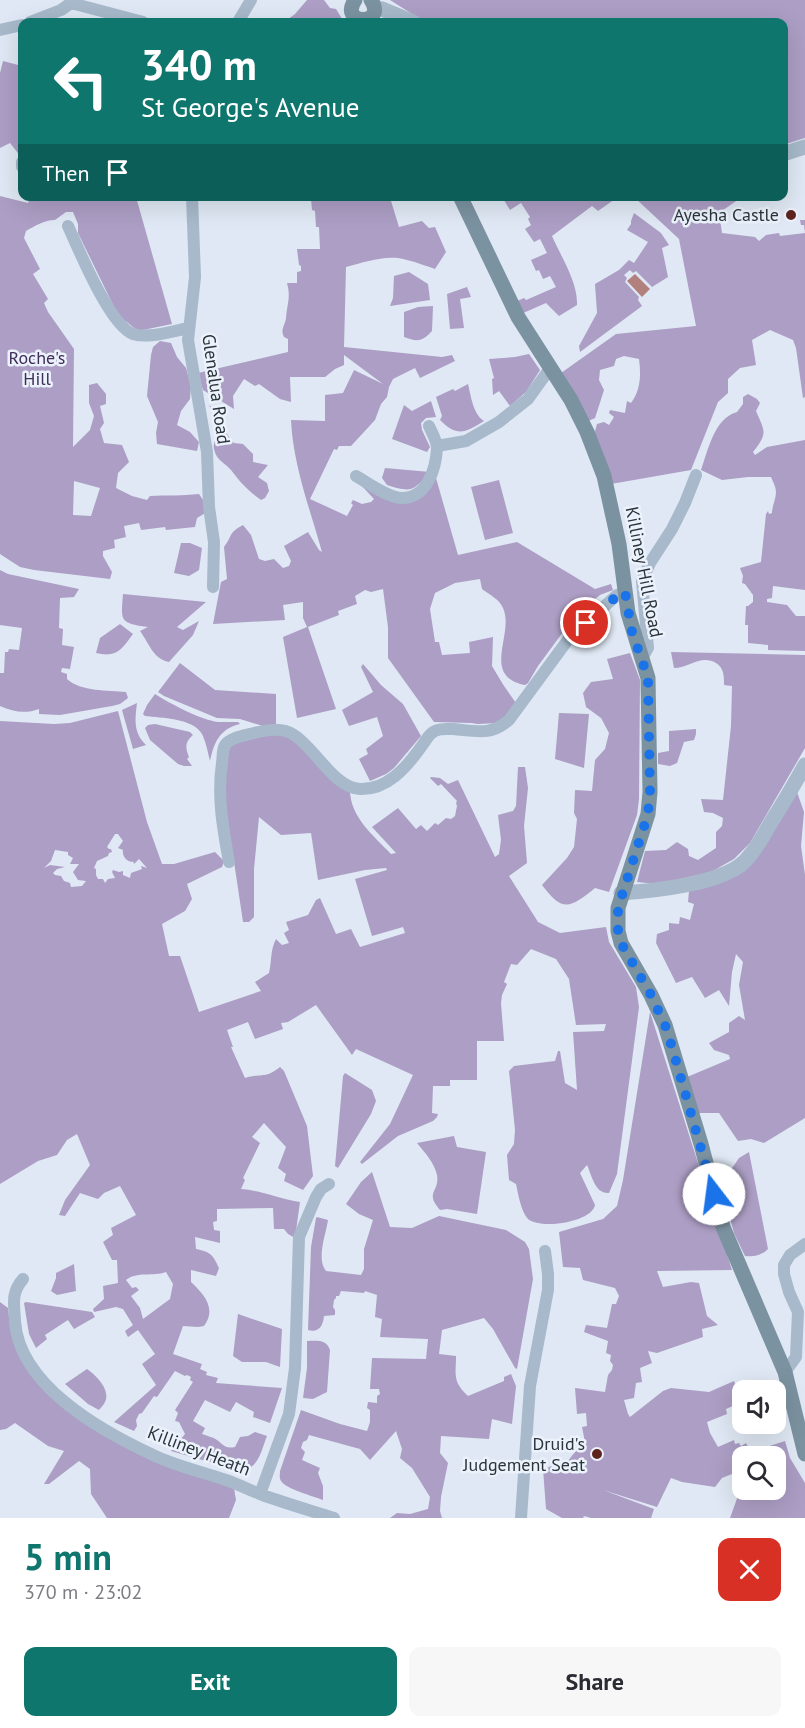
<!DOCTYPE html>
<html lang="en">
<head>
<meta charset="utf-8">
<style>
  :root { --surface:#fff; --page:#f7f7f7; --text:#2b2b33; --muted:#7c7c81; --accent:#0f766e }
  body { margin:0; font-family:"PT Sans",sans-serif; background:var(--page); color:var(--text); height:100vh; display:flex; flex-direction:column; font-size:22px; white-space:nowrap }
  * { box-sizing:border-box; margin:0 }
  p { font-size:20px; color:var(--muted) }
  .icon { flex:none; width:33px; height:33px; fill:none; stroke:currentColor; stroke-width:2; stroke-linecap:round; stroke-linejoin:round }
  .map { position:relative; height:1518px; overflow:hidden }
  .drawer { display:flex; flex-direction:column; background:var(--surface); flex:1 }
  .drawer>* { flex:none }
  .banner { position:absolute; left:18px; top:18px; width:770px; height:183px; border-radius:12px; box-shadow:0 6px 24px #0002; background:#0f766e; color:#fff; overflow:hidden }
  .controls { position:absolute; left:732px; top:1380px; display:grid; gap:12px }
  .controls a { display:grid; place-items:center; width:54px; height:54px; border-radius:12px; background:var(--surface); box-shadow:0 6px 24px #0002; font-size:30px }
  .pin { position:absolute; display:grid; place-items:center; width:51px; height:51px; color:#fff; margin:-26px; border:3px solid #fff; border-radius:50%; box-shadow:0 2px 6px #0007 }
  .me { position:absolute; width:66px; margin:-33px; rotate:345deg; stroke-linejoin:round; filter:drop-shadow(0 0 4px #0008) }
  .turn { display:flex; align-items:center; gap:21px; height:126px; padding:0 24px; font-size:27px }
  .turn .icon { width:78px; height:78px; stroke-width:2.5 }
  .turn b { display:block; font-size:42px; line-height:51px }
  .then { display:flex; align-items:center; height:57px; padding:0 24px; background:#0003; gap:12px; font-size:22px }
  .round { display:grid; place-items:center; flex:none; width:63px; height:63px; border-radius:12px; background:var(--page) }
  .headline { display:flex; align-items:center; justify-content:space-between; height:102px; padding:0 24px }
  h1 { font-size:36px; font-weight:600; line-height:45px; color:var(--accent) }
  .primary-button { display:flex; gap:12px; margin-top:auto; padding:12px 24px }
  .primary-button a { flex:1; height:69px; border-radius:12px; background:var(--accent); color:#fff; font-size:24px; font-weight:600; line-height:69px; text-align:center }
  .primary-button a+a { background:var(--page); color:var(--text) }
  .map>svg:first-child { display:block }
  .green { fill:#ac9ec4; fill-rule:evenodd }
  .water { fill:#b2817d }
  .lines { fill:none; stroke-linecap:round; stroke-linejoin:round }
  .minor { stroke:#a7b9ca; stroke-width:12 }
  .tertiary { stroke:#a7b9ca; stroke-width:15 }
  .secondary { stroke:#7b92a0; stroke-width:15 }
  .route { stroke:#1a73e8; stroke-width:10; stroke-dasharray:0 18 }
  .poi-dot { fill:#5d241e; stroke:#ecf2fb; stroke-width:2 }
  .labels { text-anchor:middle; stroke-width:5; stroke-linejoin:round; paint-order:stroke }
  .poi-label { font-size:18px; fill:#2a343a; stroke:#ecf2fb; text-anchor:end }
  .park-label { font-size:18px; fill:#3f2d59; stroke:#ecf2fb }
  .street-label { font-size:18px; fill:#2a343a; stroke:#ecf2fb }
</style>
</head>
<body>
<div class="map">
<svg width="805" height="1518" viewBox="0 0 805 1518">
  <rect width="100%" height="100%" fill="#dfe8f4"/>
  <path class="green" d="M307 0H324L330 8 336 9 344 22H284L295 14Z
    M390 0H805V138L783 145V22H425Z
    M3 61 22 66V154L21 157 10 143 0 148V73Z
    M0 196 28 203 30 197H136L172 324 138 331 118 315 78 233V224L73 212H66L55 220C44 220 35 226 26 231L24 238 40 269 33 274 48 299 44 303 48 312 74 349 73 447 90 430 94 416 89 403V385L97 383 106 394V404L100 406 104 423 100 429 104 443 122 445 129 462 118 473 116 488 132 496 147 500 150 496C167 495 182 496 199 494L203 500 207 512 197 518 195 527 166 530 165 527 141 530 139 523 124 526 126 537 114 540 115 548 103 551V556L112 572 110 579 34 570 20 567 0 554ZM74 481 100 488 91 516 73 515Z
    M284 197H399L391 201 399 227 422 221 429 228 435 227 446 252 435 269C426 266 416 262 407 260 387 254 366 262 346 267L344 347 442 357 452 355 455 361 420 378 415 368 393 379 389 387 387 397 381 404 375 420 351 446H339L337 450 334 449 310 499 347 516 353 505 351 503 353 500 362 504 371 502 374 499 362 486 392 499 424 493 436 478 458 555 517 542 595 589 611 584 613 590 600 595 584 608 580 609 538 666 528 683 525 685C480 676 515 634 503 608 499 599 490 595 482 589L480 579 455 583 435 593 430 609 435 642H439L442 655 470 653 469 642 493 637 492 666 504 686 516 703 502 720 497 723 478 724 471 723 434 722 388 658V627L383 589 371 592 365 590 355 596 357 604 338 611 339 615 308 627 336 709 297 718 283 637 307 627 303 618V602L283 605 285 620 213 624 221 582 227 579 224 547C233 535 228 533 243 525L251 535 259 559 265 561 274 559 283 568 289 566 291 561 284 546 308 532 319 550 322 552C310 509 293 465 291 420L325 421V395L343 393 354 370 383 384 344 355V365L335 369 325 377H290L291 402 280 399 259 384 255 386 244 379 233 396 234 409 203 390 198 373 288 352V339L284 337C280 329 285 326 286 318 287 304 291 298 287 283H297V272L301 271V266L299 265 297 249H320L319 227H316L315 211 312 210 311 199 282 200Z
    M502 197H618L598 211 592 206 552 236C561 257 578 282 577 305L559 316 546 303 521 314 515 302 524 298 526 300 556 287 550 276 543 279 539 270 536 271 531 260 547 253 540 239 534 242 525 229 531 225 528 219 530 217 521 203 510 210Z
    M634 197H747L739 199 719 213 722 233 755 237 759 241 766 235 779 233 780 236 805 233 804 225H801L800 220H805V397L803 398 796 348 793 340 770 330 752 340 756 365 740 368 728 379V393L718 402 691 470 611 484 594 435 597 424 604 422 609 425 614 417 609 413 610 410 625 413 627 401 631 403C641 390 641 374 639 359L624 356 616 359 614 366 600 370 599 380 604 390 595 418 586 422 561 373 616 334 696 326 679 239Z
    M634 213 661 233 669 245 662 248 668 277 652 287 636 271 633 273 630 270 624 275 627 278 625 282 639 297 638 300 642 306 580 352 579 346 597 313 595 284 619 270 629 260 634 263 648 242 627 230 631 224V221Z
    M409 272 428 284 430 300 390 306 393 298 394 276Z
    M467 287 471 297 460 299 464 328 450 329 447 294Z
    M433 306 432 331C422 342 417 342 404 337V312L418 307Z
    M160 341 171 343 177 357 186 368 191 385 190 399 181 411 177 425 190 432 199 442 197 451 157 444 156 433 158 422 147 396 151 355 153 347Z
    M529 354 540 370 526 392 510 406 499 391 493 395 492 379 494 378 489 359 515 357Z
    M468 384C471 396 473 414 484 421 465 433 457 437 440 420L442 416 436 397 453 389 455 391Z
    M748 394 757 399 760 403 756 411C765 432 768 433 753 452L755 455 767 447 805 440V590L773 586 772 598 767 599V602L787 605 796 616H805V651L768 650V645L748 643V625H745L746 606H748L753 602V595L745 584 742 583 743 576 740 568 761 562 766 514 768 511 769 514 772 513C772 506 776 499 776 492 776 487 773 482 771 477H748L722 480 701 470C708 451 714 418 737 412L743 404V397Z
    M431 401 436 417 426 418 421 423 422 430 430 447 427 452 392 439 404 405 412 411Z
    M209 405C224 416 221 430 234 443L243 444 253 454V462L268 465 258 477 267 483 269 491 265 498 261 500C247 490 241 483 231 470 225 463 216 460 214 449 212 441 221 435 219 427 218 420 212 412 209 405Z
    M385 468 430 472C413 491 412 493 387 485L382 478Z
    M499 480 513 533 485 540 471 487Z
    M181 543H190L202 548 199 570 189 576 174 573Z
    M0 570 8 574 79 589 74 597 60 598 59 628 63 629 62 645 74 647 70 669 62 668 61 672 67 674V679C81 692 108 690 126 692L128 698 120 704 112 706 60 715 39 714V709C25 714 14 712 0 706V673H4L5 652H8L9 649 19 650 22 628 0 625Z
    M123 594 206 602 177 627 183 630 199 621 193 635 169 662C153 659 149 643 140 631L148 627C119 623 121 621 123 594Z
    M120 624 133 634C122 649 117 658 96 653L100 638Z
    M671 652 805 655V748L750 843 734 859 711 872 657 884 637 882 645 851 666 850 677 842 688 849 689 856 698 860 716 848V832L722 826 723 818 713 813 704 812 701 799 723 800 731 726 732 686 724 685C724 676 724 668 716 663 701 654 689 668 674 668Z
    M630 653 640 680 639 799 637 815 609 892 595 888C570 908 563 913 542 885L567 858 574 847 577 819 574 813 575 790 592 791 595 760 605 749 609 733 601 718 586 707 583 693 591 682 613 679 607 659Z
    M180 663 215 690 276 694V727H266L240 719 217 718 164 696 158 692Z
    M363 664 381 685 403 704 421 736 394 768 386 774 370 781 359 759 368 754 366 749 383 736 377 717 349 726 342 710 373 692 361 667Z
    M155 694C169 703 201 720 218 722 224 722 231 722 238 722L240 724C219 729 214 743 210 761 208 753 206 742 202 734 193 718 161 718 145 716L143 714 147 705Z
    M137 703C135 720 133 732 146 745L133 749 122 710Z
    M118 711 147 822 162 864H174L215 852 224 861 222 867 187 884 192 899 185 911 162 924 169 956H180L199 1012 261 991 255 982 269 973C272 960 270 951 276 939L282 945 289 943 284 933 289 930 286 922 308 915 316 900 320 898 336 934 351 929 360 947 405 933 403 927 372 936 355 879 387 870 386 868 365 870 318 880 311 833 281 835 259 817 254 869V917L249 922H243L223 788 230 745 274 733 290 738 350 790C350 817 374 836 391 854L396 853 372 827 398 808 416 829 421 825 427 831 435 823 438 825 446 818 451 819 455 816 457 806 456 803 457 801 441 784 438 786 430 778 431 777 440 778 448 784 458 780 495 857 499 854 501 840 498 815 513 811 516 806 518 767H525L528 788 524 826 527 863 509 876 538 922 560 933 606 927 609 942 636 987 639 1007 617 1174 609 1193C595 1194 592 1176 587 1165L580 1173 595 1205C592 1222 541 1230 528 1219 521 1212 518 1193 516 1184L509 1180 507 1155 514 1144 515 1130 509 1071 514 1066 555 1061 558 1051H560L565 1083 577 1090 573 1032 604 1031 606 1024 576 1025 569 979 556 959 531 949 517 965 511 964 504 982 507 984 502 995 501 1003 504 1041H477V1080H450V1086H433L432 1113 438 1114 437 1117 433 1121 398 1136 362 1164 360 1162 390 1124 413 1075 356 1049 352 1055 316 1005 288 1022 281 1023 283 1029 255 1039 248 1022 227 1030 233 1047H231L245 1078C262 1073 265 1079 280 1067L284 1071 307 1126 313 1176 303 1190 284 1181 286 1174 278 1168 286 1147 264 1123 252 1137 260 1143 243 1178 245 1180 241 1189C260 1190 280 1199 300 1202L295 1238 288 1234 284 1229H274L273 1208 217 1209V1221L213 1222 214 1230 220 1231V1243L195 1237 196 1249C211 1252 213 1255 219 1268L216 1276 191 1270V1282C204 1294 217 1309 204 1326L198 1327 183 1326 173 1354 202 1364 200 1369 207 1372 206 1375 218 1378 216 1383 282 1388 270 1423 253 1417 254 1412 236 1402 230 1412 205 1400 193 1421 205 1428 202 1434C207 1436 213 1437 217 1440 224 1445 225 1449 235 1447L240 1437 248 1436 255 1432 267 1436C261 1451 259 1468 241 1471L171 1451 185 1434 179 1422 175 1421 178 1413 175 1410 193 1382 190 1380 191 1377 187 1375 185 1376 175 1371 157 1397 154 1396 142 1413 139 1414 136 1420 137 1426 134 1431 114 1422 156 1385 142 1364 155 1354 138 1330 128 1337 125 1331 133 1325 123 1309 116 1307 94 1312 93 1309 104 1299 103 1286 118 1283 117 1260H112L103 1242 113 1235 111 1228 136 1215 120 1186 104 1193 98 1199 80 1193 65 1216 59 1215 65 1200 90 1165 77 1134 67 1140 57 1155 38 1161 0 1184V721L54 724 70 723ZM115 834H118L123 841 118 848 123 850C122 856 126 861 132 862L133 861 134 864 139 859 147 868 141 866 142 869 131 873 130 878 123 875V871L119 872 113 870 112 872 115 878 108 879 105 883 103 879H98L96 875V869L94 868 97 861 108 856 109 853 112 852 111 849H109L107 847ZM55 850 68 852V855L73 858 70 864H79L73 872 78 880 86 881 82 886 71 887 70 883 64 881 61 876 55 875 53 873 57 869 65 867 50 865 44 868 51 861ZM166 1272 173 1284 170 1299 143 1319 140 1308 131 1296 139 1290 136 1287 132 1288 126 1280C137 1271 153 1277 166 1272Z
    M559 713 589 714 584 768 555 759Z
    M155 724 190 732 193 735C185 742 185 747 189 757L187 759 192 766H184L178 764 150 740 145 728 148 725Z
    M696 729V734L694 740 684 742 677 763 670 766 658 764V753L669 751V731Z
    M797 792 804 812 801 846 805 875V1118L764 1143 751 1139 738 1141 719 1113H697L687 1077 730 1059 729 1055 714 1050 709 1043 729 1032V1023L739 1016 745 1020 739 985 743 962 736 954 732 972 729 1006 719 990 705 998 692 977 676 983 656 943 657 934 669 930V923L679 924 680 917 690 920 694 904 688 902 689 891 715 884Z
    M650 1012 732 1270 657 1271 663 1287 691 1282 699 1283 707 1316 718 1325 702 1329 703 1337 657 1353 648 1351 652 1363 640 1368 642 1382 636 1383 634 1398 624 1400 628 1414 630 1417 663 1391 671 1388 709 1392 734 1381 742 1402 726 1409 727 1414 707 1422 710 1433 718 1447 734 1440 735 1444 739 1443 741 1446 746 1443 751 1452 785 1441 790 1458 805 1483V1518H730L739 1493 732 1474 722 1478 715 1487 682 1482 671 1478 657 1507 603 1490 654 1509 651 1518H591L584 1516 583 1518H562L546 1509 543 1469 568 1461 581 1444 585 1442 582 1427 587 1426 586 1413 577 1414 575 1388 605 1392 608 1375 612 1370 613 1365 610 1361 611 1355 606 1353 608 1341 584 1332 586 1325 607 1328 612 1304H616L619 1296 615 1288 583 1280 580 1268 563 1267 559 1232 603 1219 617 1206 623 1180ZM742 1456H776V1490H742Z
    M345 1073 372 1090 376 1101 371 1114 338 1168 335 1166 343 1076Z
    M454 1136 457 1147 486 1152 477 1214 447 1209 440 1210C424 1192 440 1192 437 1175 434 1162 425 1153 417 1143Z
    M749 1152 768 1249C761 1256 754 1257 745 1256L734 1233 721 1184 739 1158Z
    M372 1172 390 1227 412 1228 439 1216 506 1230 525 1242 529 1249 533 1279 517 1369 515 1368 493 1329 484 1318 442 1330 439 1354 456 1356C456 1375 452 1381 468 1396L504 1381V1377L511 1374 516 1386 512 1424 492 1419 489 1439 441 1436 440 1453 448 1463 441 1497 440 1511 442 1518H390L397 1513 410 1514 428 1509 430 1497 412 1468 400 1458 402 1449 396 1431 370 1460 360 1449 309 1435 307 1440 303 1442 301 1448 305 1452 302 1460 320 1468 318 1473 323 1486V1500C313 1496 286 1489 281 1481 279 1478 280 1474 280 1471L301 1410 340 1424 367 1431 370 1422V1410L367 1408 368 1402 377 1403V1396L380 1394 379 1389H370L372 1358 426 1359 428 1339 380 1337 382 1319 375 1317 377 1295 365 1291 364 1293 341 1291 339 1296H336V1298L334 1300 333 1307 335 1310V1315L324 1316C323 1326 319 1333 308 1330L311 1247 316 1218 317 1217 328 1220C326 1234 316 1259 326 1271L361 1275 364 1269V1249L373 1220 359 1214 346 1204 361 1182Z
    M74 1264 76 1291 57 1295 51 1291 56 1278V1273Z
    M0 1302 8 1308 10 1326 72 1414 234 1488 236 1500 229 1518H107L91 1494 90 1469 79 1461 49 1484H44L64 1451 48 1446 15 1423 6 1429 0 1430Z
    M26 1302 92 1312 95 1317 74 1329 68 1320 45 1335 47 1339 36 1348 29 1334 24 1303Z
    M238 1314 282 1329 280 1367 266 1362H242L233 1356Z
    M307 1341C317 1341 326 1339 330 1350L327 1392 313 1399 303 1398 307 1368Z
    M87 1369C96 1375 111 1390 105 1402 104 1405 101 1407 99 1410L88 1404 65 1384Z"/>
  <path class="water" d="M635 274 650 289 642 297 627 281Z"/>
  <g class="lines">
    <path class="minor" d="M71 3 143 22
      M30 22 61 10 75 0
      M238 22 251 0
      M0 30 22 25
      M22 167V162
      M192 196 195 277 188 340 207 452 209 507 214 542 213 587
      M68 226C79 250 110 326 133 334 149 339 172 331 189 328
      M437 446 466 441 499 422 528 399 551 367
      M356 476C368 483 388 498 402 498 427 498 436 469 437 448 437 441 432 433 429 426
      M642 658 648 648 642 581 650 563 672 529 685 503 696 475
      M229 862C223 829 217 797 222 763 223 757 222 750 225 745 231 737 246 735 254 733 267 730 282 727 294 735 315 748 334 788 360 789 387 790 406 768 421 747 426 741 428 734 435 731 441 728 447 729 453 729 477 731 490 736 509 720L570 637 617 595 625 592
      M23 1279C11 1293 14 1303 15 1321 19 1385 101 1431 153 1455 176 1466 202 1472 226 1480 238 1484 249 1490 260 1494 284 1503 309 1510 334 1518
      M785 1372 796 1357 798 1312 789 1292 784 1274V1265L790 1255 805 1244
      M260 1494 289 1414 295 1368 299 1237 316 1197 321 1189 329 1184
      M521 1518 530 1386 548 1290V1274L545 1251"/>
    <path class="tertiary" d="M375 8 382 9 413 22
      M783 154 805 147
      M621 893C653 891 721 884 744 862 755 851 763 837 770 824 782 805 794 785 805 765"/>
    <path class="secondary" d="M355 0C338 26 388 26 371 0
      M460 196 518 317 571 400 587 432 604 476 619 544 628 613 648 678 650 792 648 814 618 908V931L621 943 651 995 665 1025 701 1144 723 1227 785 1372 805 1454"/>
  </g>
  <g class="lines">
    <path class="route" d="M586 623 617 596 625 592 632 632 648 678 650 792 648 814 618 908V931L621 943 651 995 665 1025 672 1047 714 1194"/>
  </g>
  <g class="poi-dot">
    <circle cx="791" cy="215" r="6"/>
    <circle cx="597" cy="1454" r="6"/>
  </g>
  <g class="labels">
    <g class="poi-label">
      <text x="779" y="221">Ayesha Castle</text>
      <text x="585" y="1450">Druid's<tspan x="585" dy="21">Judgement Seat</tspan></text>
    </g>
    <g class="park-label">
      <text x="37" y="364">Roche's<tspan x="37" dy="21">Hill</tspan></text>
    </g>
    <g class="street-label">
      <text transform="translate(216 389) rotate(82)" y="6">Glenalua Road</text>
      <text transform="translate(644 572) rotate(79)" y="6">Killiney Hill Road</text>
      <text transform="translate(199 1451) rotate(21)" y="6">Killiney Heath</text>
    </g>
  </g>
</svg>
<div class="controls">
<a><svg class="icon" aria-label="sound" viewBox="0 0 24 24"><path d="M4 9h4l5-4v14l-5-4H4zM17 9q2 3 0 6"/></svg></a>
<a><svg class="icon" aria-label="search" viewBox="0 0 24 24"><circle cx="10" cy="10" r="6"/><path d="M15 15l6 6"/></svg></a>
</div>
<div class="pin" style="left:586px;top:623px;background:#d93025"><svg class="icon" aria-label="arrive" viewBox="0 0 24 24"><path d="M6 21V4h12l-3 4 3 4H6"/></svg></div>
<svg class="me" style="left:714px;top:1194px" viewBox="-20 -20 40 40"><circle r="19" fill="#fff"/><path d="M0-13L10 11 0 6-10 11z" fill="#1a73e8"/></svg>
<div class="banner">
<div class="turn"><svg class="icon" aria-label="left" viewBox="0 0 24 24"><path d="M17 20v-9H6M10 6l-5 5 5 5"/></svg><div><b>340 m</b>St George's Avenue</div></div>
<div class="then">Then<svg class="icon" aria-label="arrive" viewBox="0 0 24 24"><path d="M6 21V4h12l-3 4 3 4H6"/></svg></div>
</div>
</div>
<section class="drawer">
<div class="headline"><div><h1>5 min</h1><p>370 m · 23:02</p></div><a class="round" style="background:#d93025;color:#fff"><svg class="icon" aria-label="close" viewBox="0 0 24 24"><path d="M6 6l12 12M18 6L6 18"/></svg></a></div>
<div class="primary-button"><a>Exit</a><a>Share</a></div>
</section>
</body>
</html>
